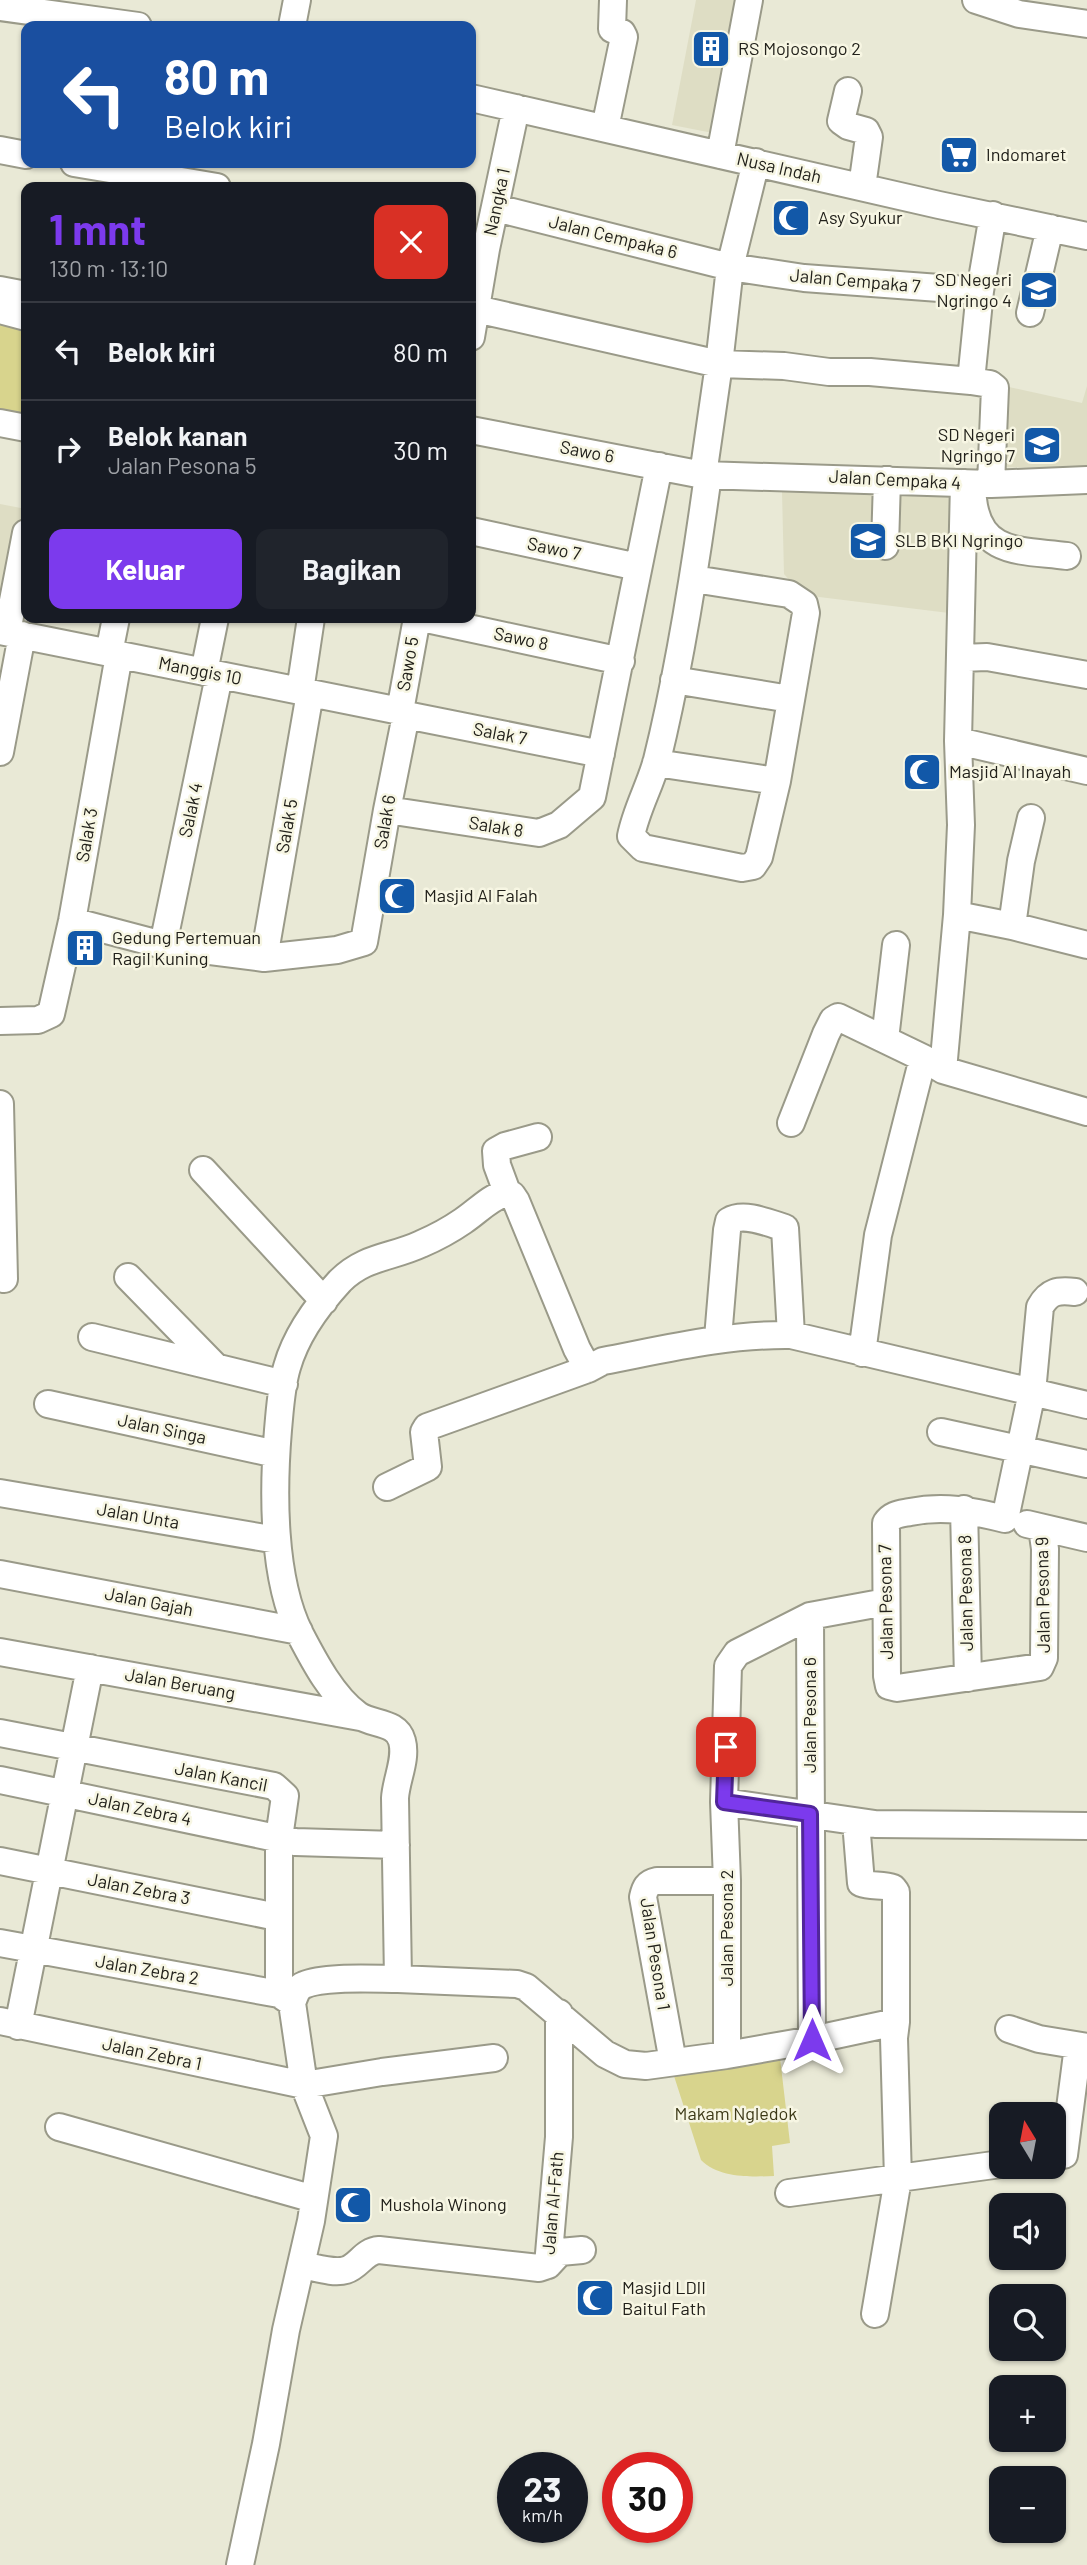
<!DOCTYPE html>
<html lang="id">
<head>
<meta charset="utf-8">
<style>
  :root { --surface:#171b24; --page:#20242c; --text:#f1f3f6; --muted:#9ea1a6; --line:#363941; --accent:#7c3aed }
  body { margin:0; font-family:Barlow,sans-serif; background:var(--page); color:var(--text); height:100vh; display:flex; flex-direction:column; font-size:26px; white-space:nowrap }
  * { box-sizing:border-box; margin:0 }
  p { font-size:23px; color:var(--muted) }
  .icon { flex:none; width:38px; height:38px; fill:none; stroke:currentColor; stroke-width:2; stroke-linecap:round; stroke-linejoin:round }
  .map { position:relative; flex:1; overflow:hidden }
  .sheet { position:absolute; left:21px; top:182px; width:455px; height:441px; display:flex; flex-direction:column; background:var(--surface); border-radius:14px; box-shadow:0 2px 5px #0004 }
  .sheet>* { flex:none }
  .top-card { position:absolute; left:21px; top:21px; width:455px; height:147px; border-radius:14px; box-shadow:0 2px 5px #0004; background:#1a4fa0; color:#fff; overflow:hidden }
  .needle { width:46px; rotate:350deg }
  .buttons { position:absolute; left:989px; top:2102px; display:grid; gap:14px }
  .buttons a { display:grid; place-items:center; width:77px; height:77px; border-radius:14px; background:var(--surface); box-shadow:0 2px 5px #0004; font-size:35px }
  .speed { position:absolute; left:497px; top:2452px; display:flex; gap:14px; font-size:35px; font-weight:700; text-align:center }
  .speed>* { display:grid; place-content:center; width:91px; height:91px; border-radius:50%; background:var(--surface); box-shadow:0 2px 5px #0004; line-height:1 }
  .speed small { font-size:18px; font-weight:400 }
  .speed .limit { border:10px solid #d22; background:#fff; color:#111 }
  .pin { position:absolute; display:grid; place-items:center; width:60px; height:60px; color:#fff; margin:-30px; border-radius:14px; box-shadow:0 4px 10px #0006 }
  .me { position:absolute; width:77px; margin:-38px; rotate:0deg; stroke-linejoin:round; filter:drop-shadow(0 0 5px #0008) }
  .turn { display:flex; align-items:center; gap:24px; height:147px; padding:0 28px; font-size:32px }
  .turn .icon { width:91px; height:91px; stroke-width:2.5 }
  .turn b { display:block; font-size:49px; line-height:60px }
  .round { display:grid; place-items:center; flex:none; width:74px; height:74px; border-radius:14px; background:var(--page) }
  .headline { display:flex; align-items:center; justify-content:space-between; height:119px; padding:0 28px }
  h1 { font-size:42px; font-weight:700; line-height:52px; color:var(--accent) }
  .primary-button { display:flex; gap:14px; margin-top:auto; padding:14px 28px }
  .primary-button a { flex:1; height:80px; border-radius:14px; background:var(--accent); color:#fff; font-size:28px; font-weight:700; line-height:80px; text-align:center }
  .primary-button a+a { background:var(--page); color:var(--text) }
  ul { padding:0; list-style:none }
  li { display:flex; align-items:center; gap:21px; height:98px; padding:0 28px; border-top:2px solid var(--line) }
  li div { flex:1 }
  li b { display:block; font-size:26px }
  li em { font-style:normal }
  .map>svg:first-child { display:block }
  .built { fill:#deddc4 }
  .green { fill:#d8d48d }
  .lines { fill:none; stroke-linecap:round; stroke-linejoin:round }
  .minor-casing { stroke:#9a9a89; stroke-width:30 }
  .minor { stroke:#fff; stroke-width:26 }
  .route-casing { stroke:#51269a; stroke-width:18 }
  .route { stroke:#7c3aed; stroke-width:12 }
  .labels { text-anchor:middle; stroke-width:5; stroke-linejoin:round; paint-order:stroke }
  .poi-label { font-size:18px; fill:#22211b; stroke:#f7f6e3; text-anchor:start }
  .street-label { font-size:18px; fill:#22211b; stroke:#f7f6e3 }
  .park-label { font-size:18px; fill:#3c3917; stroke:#f7f6e3 }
</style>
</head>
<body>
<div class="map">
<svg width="1087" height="2565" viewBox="0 0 1087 2565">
  <rect width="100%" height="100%" fill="#e9e9d6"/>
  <path class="built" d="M696 0H750L723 135 672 125Z
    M1000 385 1082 403 1087 386V468L997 467Z
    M782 492 955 494 949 613 803 595 784 574Z
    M0 504 26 509 10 589 0 621Z"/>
  <path class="green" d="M0 320 26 325V417L0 411Z
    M780 2058 790 2143 772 2146 774 2176C750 2177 719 2178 701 2160L674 2076Z"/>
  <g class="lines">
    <g class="minor-casing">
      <path id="minor" d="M976 0 1019 14 1087 24
        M0 7 138 26
        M292 26 297 0
        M848 91 841 121 848 126 866 131 869 137 862 187
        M471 98 939 205 1087 236
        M605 128 624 37 622 33 612 29 613 0
        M0 150 26 155
        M720 155 749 0
        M74 163 217 187
        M496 208 730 267 804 278 980 291
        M0 290 26 295
        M476 309 719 364 784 366 829 372H870L971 381
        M0 310 26 317
        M1030 313 1050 228
        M471 337 486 249 516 108
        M0 423 26 428
        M471 430 703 475 991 484 1087 480
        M703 475 719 364 730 267 756 162
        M991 484 995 388 990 384 971 381 980 291 993 215
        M973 499C979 556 1022 550 1067 556
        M471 531 638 567
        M885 546 887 480
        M694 579 789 594 804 604 806 613 777 781 759 857 753 866 742 868 643 848 631 836C636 810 650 786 657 760 680 667 695 570 708 475
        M422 618 621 661
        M0 631 400 711 406 715 601 754
        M7 632 26 533
        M109 653 116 618
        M961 658 987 657 1087 675
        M204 672 215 618
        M674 680 790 699
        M300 691 311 618
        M400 711 417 618
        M958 741 1087 771
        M0 752 22 635
        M656 763 777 781
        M387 810 539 833 559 825 592 797 659 466
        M957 915 1012 926 1087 945
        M72 921 163 945 264 958 337 950 364 942 387 810 406 715
        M1012 926 1021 861 1031 818
        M163 945 219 676
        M264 958 310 693
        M0 1021 38 1020 51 1014 72 921 119 655
        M885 1039 896 945
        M943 1070 957 915 961 825 958 741 964 483
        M0 1104 4 1279
        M791 1123 826 1034 833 1020 838 1017 923 1058 943 1070 1087 1112
        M203 1170 324 1301
        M507 1192 497 1165 496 1151 505 1146 538 1137
        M128 1277 214 1365
        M92 1337 284 1384
        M718 1338 727 1230 729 1221C744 1212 769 1223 785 1228L791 1335
        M862 1353 878 1235 923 1058
        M48 1404 276 1454
        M941 1432 1087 1464
        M387 1487 428 1467 424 1432 427 1427 588 1369
        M0 1493 277 1540
        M964 1509 968 1678
        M1027 1524 1087 1538
        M1042 1528 1045 1549 1044 1658 1040 1667 897 1688 889 1686 887 1676 886 1523C892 1514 900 1514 910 1512 944 1505 972 1511 1005 1519L1032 1392 1040 1307C1049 1291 1058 1290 1075 1292
        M0 1574 299 1631
        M810 1616 812 2040
        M0 1652 360 1717
        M0 1733 274 1786 285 1796 279 1838V1994
        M0 1780 295 1842 396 1845
        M724 1802 875 1824 1087 1826
        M856 1822 861 1883C871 1887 883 1884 893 1888L896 1892V2022L894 2038 898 2179 875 2314
        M0 1861 277 1917
        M0 1943 279 1994 291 2002
        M398 1979 517 1984 526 1987 605 2054 625 2064 646 2066 727 2055 812 2040 896 2022
        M0 2021 304 2085 382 2072 494 2058
        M18 2026 90 1668
        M1009 2029 1039 2039 1087 2047
        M727 2055V1881L724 1802 728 1666 737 1653 810 1616 886 1602
        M673 2062 643 1897C645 1888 647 1883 657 1881H727
        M59 2127 314 2199
        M1064 2155 1078 2046
        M789 2193 1001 2164
        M301 2265C314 2267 333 2274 346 2270 359 2266 364 2251 379 2250L539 2268 548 2265 559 2137V2013
        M548 2265 560 2252 582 2250
        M240 2565 266 2444 286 2330 311 2221 324 2136 304 2085 292 2003C295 1996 296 1988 304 1985 324 1976 374 1979 398 1979L395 1798C396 1780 407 1759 402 1741 397 1721 372 1725 358 1715 333 1697 314 1661 300 1634 272 1578 273 1490 278 1430 280 1409 281 1387 287 1367 296 1335 318 1305 340 1281 365 1256 391 1258 421 1244 435 1238 450 1230 463 1221 478 1211 489 1198 507 1192L512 1195 516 1201 577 1349 588 1369 603 1361C666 1349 727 1334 791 1335L1087 1405"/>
    </g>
    <use href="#minor" class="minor"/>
  </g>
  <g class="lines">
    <g class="route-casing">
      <path id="route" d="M726 1747 724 1802 810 1814 812 2040"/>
    </g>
    <use href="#route" class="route"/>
  </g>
  <defs>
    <g id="building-square" transform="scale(2.0125)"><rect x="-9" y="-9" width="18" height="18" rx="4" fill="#1258a8" stroke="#f7f6e3"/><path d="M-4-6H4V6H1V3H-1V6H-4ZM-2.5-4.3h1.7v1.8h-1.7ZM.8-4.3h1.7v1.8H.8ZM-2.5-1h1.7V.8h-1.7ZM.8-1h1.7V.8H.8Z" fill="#fff"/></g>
    <g id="supermarket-square" transform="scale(2.0125)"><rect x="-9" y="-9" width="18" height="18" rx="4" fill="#1258a8" stroke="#f7f6e3"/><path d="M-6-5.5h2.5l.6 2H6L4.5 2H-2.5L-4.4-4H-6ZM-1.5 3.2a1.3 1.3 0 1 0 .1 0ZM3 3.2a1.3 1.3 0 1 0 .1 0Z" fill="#fff"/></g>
    <g id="mosque-square" transform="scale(2.0125)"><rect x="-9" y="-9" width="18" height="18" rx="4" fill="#1258a8" stroke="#f7f6e3"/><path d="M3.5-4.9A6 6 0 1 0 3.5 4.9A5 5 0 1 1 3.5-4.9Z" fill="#fff"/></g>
    <g id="school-square" transform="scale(2.0125)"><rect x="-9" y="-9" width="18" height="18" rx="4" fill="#1258a8" stroke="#f7f6e3"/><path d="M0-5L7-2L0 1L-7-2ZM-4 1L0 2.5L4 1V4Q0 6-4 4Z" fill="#fff"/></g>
  </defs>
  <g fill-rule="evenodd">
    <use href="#building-square" x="711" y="49"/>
    <use href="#supermarket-square" x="959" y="155"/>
    <use href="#mosque-square" x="791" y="218"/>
    <use href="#school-square" x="1039" y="290"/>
    <use href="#school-square" x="1042" y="445"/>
    <use href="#school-square" x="868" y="541"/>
    <use href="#mosque-square" x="922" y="772"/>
    <use href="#mosque-square" x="397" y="896"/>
    <use href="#building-square" x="85" y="948"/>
    <use href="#mosque-square" x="353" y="2205"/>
    <use href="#mosque-square" x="595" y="2298"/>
  </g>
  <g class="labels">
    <g class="poi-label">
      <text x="738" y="55">RS Mojosongo 2</text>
      <text x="986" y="161">Indomaret</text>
      <text x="818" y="224">Asy Syukur</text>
      <text x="1012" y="286" text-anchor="end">SD Negeri<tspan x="1012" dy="21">Ngringo 4</tspan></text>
      <text x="1015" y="441" text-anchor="end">SD Negeri<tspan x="1015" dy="21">Ngringo 7</tspan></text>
      <text x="895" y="547">SLB BKI Ngringo</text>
      <text x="949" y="778">Masjid Al Inayah</text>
      <text x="424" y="902">Masjid Al Falah</text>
      <text x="112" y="944">Gedung Pertemuan<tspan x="112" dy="21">Ragil Kuning</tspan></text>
      <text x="380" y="2211">Mushola Winong</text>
      <text x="622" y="2294">Masjid LDII<tspan x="622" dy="21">Baitul Fath</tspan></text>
    </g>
    <g class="street-label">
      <text transform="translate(779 168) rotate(13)" y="6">Nusa Indah</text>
      <text transform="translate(497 202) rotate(-78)" y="6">Nangka 1</text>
      <text transform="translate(613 237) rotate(14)" y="6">Jalan Cempaka 6</text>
      <text transform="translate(855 281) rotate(5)" y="6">Jalan Cempaka 7</text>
      <text transform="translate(587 452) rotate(11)" y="6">Sawo 6</text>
      <text transform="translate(895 480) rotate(3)" y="6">Jalan Cempaka 4</text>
      <text transform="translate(554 549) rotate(12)" y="6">Sawo 7</text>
      <text transform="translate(521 639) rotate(12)" y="6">Sawo 8</text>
      <text transform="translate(408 664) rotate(-80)" y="6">Sawo 5</text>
      <text transform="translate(200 671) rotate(11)" y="6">Manggis 10</text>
      <text transform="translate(500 734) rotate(11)" y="6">Salak 7</text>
      <text transform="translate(191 810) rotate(-78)" y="6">Salak 4</text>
      <text transform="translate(385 822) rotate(-80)" y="6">Salak 6</text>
      <text transform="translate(287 826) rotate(-80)" y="6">Salak 5</text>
      <text transform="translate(496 827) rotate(9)" y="6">Salak 8</text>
      <text transform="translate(87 835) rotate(-80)" y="6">Salak 3</text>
      <text transform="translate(162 1429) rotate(12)" y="6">Jalan Singa</text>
      <text transform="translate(138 1516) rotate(10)" y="6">Jalan Unta</text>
      <text transform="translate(966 1593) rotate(-91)" y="6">Jalan Pesona 8</text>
      <text transform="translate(1043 1595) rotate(-91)" y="6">Jalan Pesona 9</text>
      <text transform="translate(149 1602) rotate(11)" y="6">Jalan Gajah</text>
      <text transform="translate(886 1602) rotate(-91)" y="6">Jalan Pesona 7</text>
      <text transform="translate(180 1684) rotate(10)" y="6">Jalan Beruang</text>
      <text transform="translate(810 1715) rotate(-90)" y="6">Jalan Pesona 6</text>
      <text transform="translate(221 1777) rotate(11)" y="6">Jalan Kancil</text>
      <text transform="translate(140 1809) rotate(12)" y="6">Jalan Zebra 4</text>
      <text transform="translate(139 1889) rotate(11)" y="6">Jalan Zebra 3</text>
      <text transform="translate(727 1928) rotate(-90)" y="6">Jalan Pesona 2</text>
      <text transform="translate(655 1954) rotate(81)" y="6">Jalan Pesona 1</text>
      <text transform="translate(147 1970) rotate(10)" y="6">Jalan Zebra 2</text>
      <text transform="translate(152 2054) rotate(12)" y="6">Jalan Zebra 1</text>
      <text transform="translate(553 2203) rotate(-85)" y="6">Jalan Al-Fath</text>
    </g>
    <g class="park-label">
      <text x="736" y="2120">Makam Ngledok</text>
    </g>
  </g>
</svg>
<div class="buttons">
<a><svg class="needle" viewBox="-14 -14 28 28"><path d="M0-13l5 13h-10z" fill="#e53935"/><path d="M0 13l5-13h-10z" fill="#9ea1a6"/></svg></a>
<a><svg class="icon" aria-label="sound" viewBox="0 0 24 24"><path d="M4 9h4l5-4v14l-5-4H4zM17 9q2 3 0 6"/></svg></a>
<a><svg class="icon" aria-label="search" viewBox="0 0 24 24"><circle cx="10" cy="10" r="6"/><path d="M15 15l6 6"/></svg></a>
<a>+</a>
<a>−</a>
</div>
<div class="speed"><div>23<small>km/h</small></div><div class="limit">30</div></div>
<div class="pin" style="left:726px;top:1747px;background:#d93025"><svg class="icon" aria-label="arrive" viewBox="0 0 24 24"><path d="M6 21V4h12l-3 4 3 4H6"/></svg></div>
<svg class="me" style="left:812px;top:2040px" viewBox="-20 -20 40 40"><path d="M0-17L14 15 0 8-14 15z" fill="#7c3aed" stroke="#fff" stroke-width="4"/></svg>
<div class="top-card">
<div class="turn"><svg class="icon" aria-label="left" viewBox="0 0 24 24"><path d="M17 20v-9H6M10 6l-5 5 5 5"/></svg><div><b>80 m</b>Belok kiri</div></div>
</div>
<section class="sheet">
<div class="headline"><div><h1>1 mnt</h1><p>130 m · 13:10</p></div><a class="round" style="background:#d93025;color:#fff"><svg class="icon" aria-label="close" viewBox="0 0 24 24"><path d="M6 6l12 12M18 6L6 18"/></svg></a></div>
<ul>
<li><svg class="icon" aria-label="left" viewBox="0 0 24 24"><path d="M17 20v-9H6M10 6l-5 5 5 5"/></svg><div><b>Belok kiri</b></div><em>80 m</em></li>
<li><svg class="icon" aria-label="right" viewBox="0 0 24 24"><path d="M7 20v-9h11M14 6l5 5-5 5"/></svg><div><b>Belok kanan</b><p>Jalan Pesona 5</p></div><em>30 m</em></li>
</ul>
<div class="primary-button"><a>Keluar</a><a>Bagikan</a></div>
</section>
</div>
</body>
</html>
